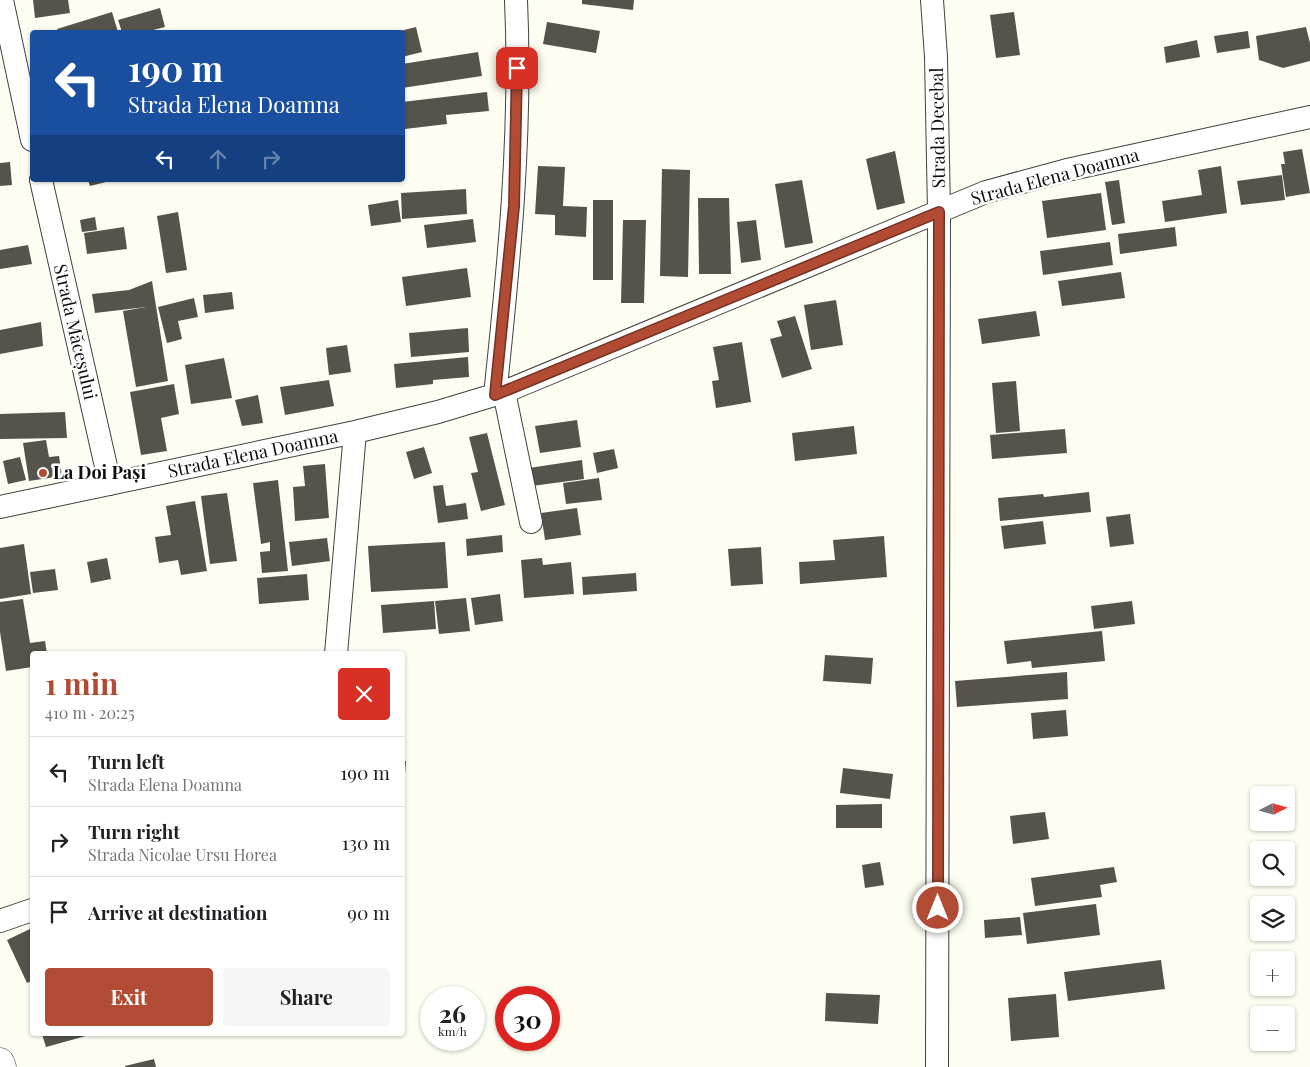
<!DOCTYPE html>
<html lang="en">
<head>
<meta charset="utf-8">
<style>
  :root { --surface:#fff; --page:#f6f6f6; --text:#202124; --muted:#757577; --line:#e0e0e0; --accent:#b14b33 }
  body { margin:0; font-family:"Playfair Display",serif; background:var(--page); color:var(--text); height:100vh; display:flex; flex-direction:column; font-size:19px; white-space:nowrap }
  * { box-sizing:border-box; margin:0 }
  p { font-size:16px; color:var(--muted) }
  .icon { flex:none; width:28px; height:28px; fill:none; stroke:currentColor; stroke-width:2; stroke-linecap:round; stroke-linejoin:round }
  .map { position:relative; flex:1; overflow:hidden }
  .panel { position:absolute; left:30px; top:651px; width:375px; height:385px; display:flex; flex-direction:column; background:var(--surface); border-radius:5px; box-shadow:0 1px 4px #0004 }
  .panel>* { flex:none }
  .top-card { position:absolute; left:30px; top:30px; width:375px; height:152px; border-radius:5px; box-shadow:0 1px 4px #0004; background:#1a4fa0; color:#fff; overflow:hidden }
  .needle { width:32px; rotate:84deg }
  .fabs { position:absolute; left:1250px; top:786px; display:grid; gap:10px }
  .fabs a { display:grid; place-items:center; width:45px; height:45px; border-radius:5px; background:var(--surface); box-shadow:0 1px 4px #0004; font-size:25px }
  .speed { position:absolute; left:420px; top:986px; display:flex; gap:10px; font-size:25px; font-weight:700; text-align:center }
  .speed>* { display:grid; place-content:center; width:65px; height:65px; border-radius:50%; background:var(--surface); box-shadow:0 1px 4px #0004; line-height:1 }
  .speed small { font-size:12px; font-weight:400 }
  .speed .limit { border:8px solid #d22; background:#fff; color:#111 }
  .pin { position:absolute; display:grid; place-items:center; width:42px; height:42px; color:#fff; margin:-21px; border-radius:10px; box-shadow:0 2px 8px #0006 }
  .me { position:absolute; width:55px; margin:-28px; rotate:0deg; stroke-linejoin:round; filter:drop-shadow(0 0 4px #0008) }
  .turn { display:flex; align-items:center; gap:18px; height:105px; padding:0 15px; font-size:22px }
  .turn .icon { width:65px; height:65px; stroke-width:2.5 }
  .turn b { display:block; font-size:35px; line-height:42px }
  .lanes { display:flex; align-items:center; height:48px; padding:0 15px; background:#0003; justify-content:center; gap:25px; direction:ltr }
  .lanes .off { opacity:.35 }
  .round { display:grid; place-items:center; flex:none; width:52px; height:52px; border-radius:5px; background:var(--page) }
  .headline { display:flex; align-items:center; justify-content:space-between; height:85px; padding:0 15px }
  h1 { font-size:30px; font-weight:700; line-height:38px; color:var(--accent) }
  .cta { display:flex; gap:10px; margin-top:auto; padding:10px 15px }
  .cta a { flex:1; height:58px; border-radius:5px; background:var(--accent); color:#fff; font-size:20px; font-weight:700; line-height:58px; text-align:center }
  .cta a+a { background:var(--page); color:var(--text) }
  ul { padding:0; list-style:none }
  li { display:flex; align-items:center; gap:15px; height:70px; padding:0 15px; border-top:1px solid var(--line) }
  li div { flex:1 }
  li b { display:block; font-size:19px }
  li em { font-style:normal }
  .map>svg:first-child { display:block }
  .building { fill:#56524c }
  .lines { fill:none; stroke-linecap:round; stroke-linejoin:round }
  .minor-casing { stroke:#414141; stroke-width:24 }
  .tertiary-casing { stroke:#414141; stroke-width:29 }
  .minor { stroke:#fff; stroke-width:22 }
  .tertiary { stroke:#fff; stroke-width:28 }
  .route-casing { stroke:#733121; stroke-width:12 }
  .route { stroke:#b14b33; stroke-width:9 }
  .poi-dot { fill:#b14b33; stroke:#fff; stroke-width:2 }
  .labels { text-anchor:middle; stroke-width:5; stroke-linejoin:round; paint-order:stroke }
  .street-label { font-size:18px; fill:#0e0e0e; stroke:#fff }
  .poi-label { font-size:18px; font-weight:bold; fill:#0e0e0e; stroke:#fff; text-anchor:start }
</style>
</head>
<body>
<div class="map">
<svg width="1310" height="1067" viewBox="0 0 1310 1067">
  <rect width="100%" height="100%" fill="#fdfef1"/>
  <path class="building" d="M33 0H68L70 13 35 18Z
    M582 0H634L633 10 582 4Z
    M160 8 165 27 145 32H122L118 20Z
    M112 12 118 32H58L57 29Z
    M1014 12 1020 55 996 58 990 15Z
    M547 22 600 31 596 53 543 44Z
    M416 27 422 52 402 57V32H396Z
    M1306 27 1310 43V61L1283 68 1259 60 1256 36Z
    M1248 31 1250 48 1217 53 1214 36Z
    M1197 40 1200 57 1166 63 1164 47Z
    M478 52 482 76 402 88V64Z
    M487 92 489 111 446 115 447 124 405 129 402 102Z
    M1302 149 1310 193 1286 197 1281 164H1285L1283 152Z
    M895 151 905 203 877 210 866 159Z
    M10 162 12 185 0 186V163Z
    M538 166 565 167 563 206 587 207 586 237 555 235V215L535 214Z
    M1221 166 1227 213 1165 222 1162 201 1202 195 1198 170Z
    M662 169 690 170 688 277 660 276Z
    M1282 175 1285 200 1241 205 1237 181Z
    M88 180H110V181L90 186Z
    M802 180 813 243 785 248 775 184Z
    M1119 180 1125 223 1112 225 1105 182Z
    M466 189 467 214 402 219 401 193Z
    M1101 193 1106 230 1047 238 1042 201Z
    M698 198H729L731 274H699Z
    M398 200 401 222 371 226 368 205Z
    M593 200H613V280H593Z
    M178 212 187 270 166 273 157 216Z
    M95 217 97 230 82 232 80 220Z
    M473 219 476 242 427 248 424 225Z
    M623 220H646L644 303H621Z
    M756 220 761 260 741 263 737 222Z
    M124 227 127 249 87 254 84 233Z
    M1175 227 1177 246 1120 254 1118 234Z
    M1110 242 1113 265 1043 275 1040 251Z
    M28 245 32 264 0 269V250Z
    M467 268 471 297 406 306 402 277Z
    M1121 272 1125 298 1062 306 1058 281Z
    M152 281 168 381 136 387 123 311 146 307 95 313 92 294 129 290Z
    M232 292 234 309 205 313 203 295Z
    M194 298 198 317 178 321 182 339 167 343 158 307Z
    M836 300 843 345 811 350 804 305Z
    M1036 311 1040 336 982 344 978 319Z
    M795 316 812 369 782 378 770 339 782 336 777 321Z
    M41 322 43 346 0 354V330Z
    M468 328 469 352 411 357 409 333Z
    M742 342 751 402 716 408 712 381 719 380 713 347Z
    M347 345 351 372 329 375 326 348Z
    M468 357 469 377 433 380V384L396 388 394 364Z
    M224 358 232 398 191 404 185 365Z
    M329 380 334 406 285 415 280 387Z
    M1016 381 1020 431 996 433 992 383Z
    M174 384 179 414 161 418 167 451 141 455 130 392Z
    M258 395 263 423 242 426 235 400Z
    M65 412 67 438 0 439V414Z
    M577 420 581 447 540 453 535 426Z
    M854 426 857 454 795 461 792 433Z
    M1065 429 1067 453 992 459 990 435Z
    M487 433 505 505 481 511 471 473 478 472 469 437Z
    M46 440 49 457 59 456 62 476 29 481 23 443Z
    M424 447 432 473 414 479 406 452Z
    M614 449 618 468 597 473 593 453Z
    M20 457 26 480 8 484 3 461Z
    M582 460 584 479 532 486 529 468Z
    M325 464 329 518 295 521 293 487 305 486 303 466Z
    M599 478 602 500 566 504 563 483Z
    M278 480 288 571 262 573 260 552 270 551V542L261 544 253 483Z
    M443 485 446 506 466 503 468 519 438 523 433 486Z
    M1089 492 1091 512 1000 521 998 498 1043 494 1044 497Z
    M227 493 237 561 210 564 201 496Z
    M195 501 207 571 181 575 178 560 159 563 155 537 171 535 166 506Z
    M577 508 581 535 545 540 541 513Z
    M1130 514 1134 544 1110 547 1106 517Z
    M1043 521 1046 544 1004 549 1001 526Z
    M502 535 503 552 467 556 466 539Z
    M884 536 887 577 800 584 799 562 835 560 833 540Z
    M327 538 330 561 292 566 289 542Z
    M445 542 448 588 371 592 368 546Z
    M24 544 31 594 0 599V548Z
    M761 547 763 584 731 586 728 549Z
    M107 558 111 579 91 583 87 562Z
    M542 558 543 565 571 562 574 594 524 598 521 560Z
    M55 569 58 590 33 593 30 572Z
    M636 573 637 591 583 595 582 577Z
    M307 574 309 600 259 604 257 578Z
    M500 594 503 621 475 625 471 598Z
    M466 598 470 631 439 634 435 601Z
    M23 599 30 643 45 641 47 654H32V667L6 671 0 632V602Z
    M434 601 436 629 383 633 381 605Z
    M1132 601 1135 624 1094 629 1091 606Z
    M1102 631 1105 661 1032 668 1031 661 1007 664 1004 641Z
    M825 655 873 658 871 684 823 681Z
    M1067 672 1068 699 957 707 955 681Z
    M1066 710 1068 736 1033 739 1031 713Z
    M402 761H406L404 786H402Z
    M843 768 893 774 890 799 840 793Z
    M882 804V828H836V805Z
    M1045 812 1049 839 1013 844 1010 816Z
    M880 862 884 885 865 888 862 865Z
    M1114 867 1117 882 1100 885 1102 897 1035 906 1031 878Z
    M1096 904 1100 935 1027 944 1023 913Z
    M1020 917 1022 935 985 938 984 920Z
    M32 928V981L27 983 7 940Z
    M1161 960 1165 989 1068 1001 1064 972Z
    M826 993 880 995 878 1024 825 1021Z
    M1056 994 1059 1037 1011 1041 1008 998Z
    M42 1034H93L46 1047Z
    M154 1059 156 1067H125V1066Z"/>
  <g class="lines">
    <g class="minor-casing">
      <path id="minor" d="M2 0 32 140
        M932 0 936 57 939 212 937 1067
        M41 180 110 484
        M504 392 531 522
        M495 395C509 264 522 132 516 0
        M0 507 355 432 438 412 504 392 986 192 1067 170 1310 117
        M336 654 355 432
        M0 921 32 910"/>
    </g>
    <g class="tertiary-casing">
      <path id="tertiary" d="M0 1062 2 1067"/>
    </g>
    <use href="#minor" class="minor"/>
    <use href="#tertiary" class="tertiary"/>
  </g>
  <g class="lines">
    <g class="route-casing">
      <path id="route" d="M517 68 514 206 495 395 939 212 938 908"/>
    </g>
    <use href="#route" class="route"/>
  </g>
  <circle class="poi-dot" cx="43" cy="473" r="5"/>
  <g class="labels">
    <g class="street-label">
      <text transform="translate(938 128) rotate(-91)" y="6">Strada Decebal</text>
      <text transform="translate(1055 177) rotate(-15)" y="6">Strada Elena Doamna</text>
      <text transform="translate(75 332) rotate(77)" y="6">Strada Măceșului</text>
      <text transform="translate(253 454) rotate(-12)" y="6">Strada Elena Doamna</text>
    </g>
    <g class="poi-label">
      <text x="53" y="479">La Doi Pași</text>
    </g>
  </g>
</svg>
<div class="fabs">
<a><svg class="needle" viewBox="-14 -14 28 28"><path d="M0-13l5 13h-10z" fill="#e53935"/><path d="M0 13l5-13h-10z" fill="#757577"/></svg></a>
<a><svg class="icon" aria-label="search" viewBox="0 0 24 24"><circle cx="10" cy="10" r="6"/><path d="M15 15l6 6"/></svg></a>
<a><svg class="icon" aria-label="layers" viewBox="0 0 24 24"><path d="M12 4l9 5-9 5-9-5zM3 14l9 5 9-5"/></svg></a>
<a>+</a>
<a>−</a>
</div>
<div class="speed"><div>26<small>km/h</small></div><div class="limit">30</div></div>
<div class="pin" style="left:517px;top:68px;background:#d93025"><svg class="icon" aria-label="arrive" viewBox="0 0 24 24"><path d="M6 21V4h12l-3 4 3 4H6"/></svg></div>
<svg class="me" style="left:938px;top:908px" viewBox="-20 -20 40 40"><circle r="17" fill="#b14b33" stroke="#fff" stroke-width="3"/><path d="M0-11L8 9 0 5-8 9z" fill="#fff"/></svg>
<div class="top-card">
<div class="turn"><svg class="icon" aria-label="left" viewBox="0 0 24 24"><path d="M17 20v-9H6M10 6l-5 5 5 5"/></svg><div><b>190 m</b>Strada Elena Doamna</div></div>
<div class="lanes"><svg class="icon" aria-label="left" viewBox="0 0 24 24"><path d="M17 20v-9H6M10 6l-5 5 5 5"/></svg><svg class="icon off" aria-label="ahead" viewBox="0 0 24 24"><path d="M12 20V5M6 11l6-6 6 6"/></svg><svg class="icon off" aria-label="right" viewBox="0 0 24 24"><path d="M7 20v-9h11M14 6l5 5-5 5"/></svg></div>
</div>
<section class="panel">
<div class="headline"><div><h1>1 min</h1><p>410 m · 20:25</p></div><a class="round" style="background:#d93025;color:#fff"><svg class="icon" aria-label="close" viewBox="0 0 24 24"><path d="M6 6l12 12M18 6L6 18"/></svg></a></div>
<ul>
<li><svg class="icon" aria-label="left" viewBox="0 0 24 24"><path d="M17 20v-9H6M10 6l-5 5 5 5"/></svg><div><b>Turn left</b><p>Strada Elena Doamna</p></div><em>190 m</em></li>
<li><svg class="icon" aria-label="right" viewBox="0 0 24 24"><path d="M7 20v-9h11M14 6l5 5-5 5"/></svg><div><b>Turn right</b><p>Strada Nicolae Ursu Horea</p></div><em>130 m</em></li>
<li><svg class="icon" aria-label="arrive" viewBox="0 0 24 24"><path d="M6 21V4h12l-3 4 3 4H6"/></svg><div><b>Arrive at destination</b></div><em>90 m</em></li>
</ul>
<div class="cta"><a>Exit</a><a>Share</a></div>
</section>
</div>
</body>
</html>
